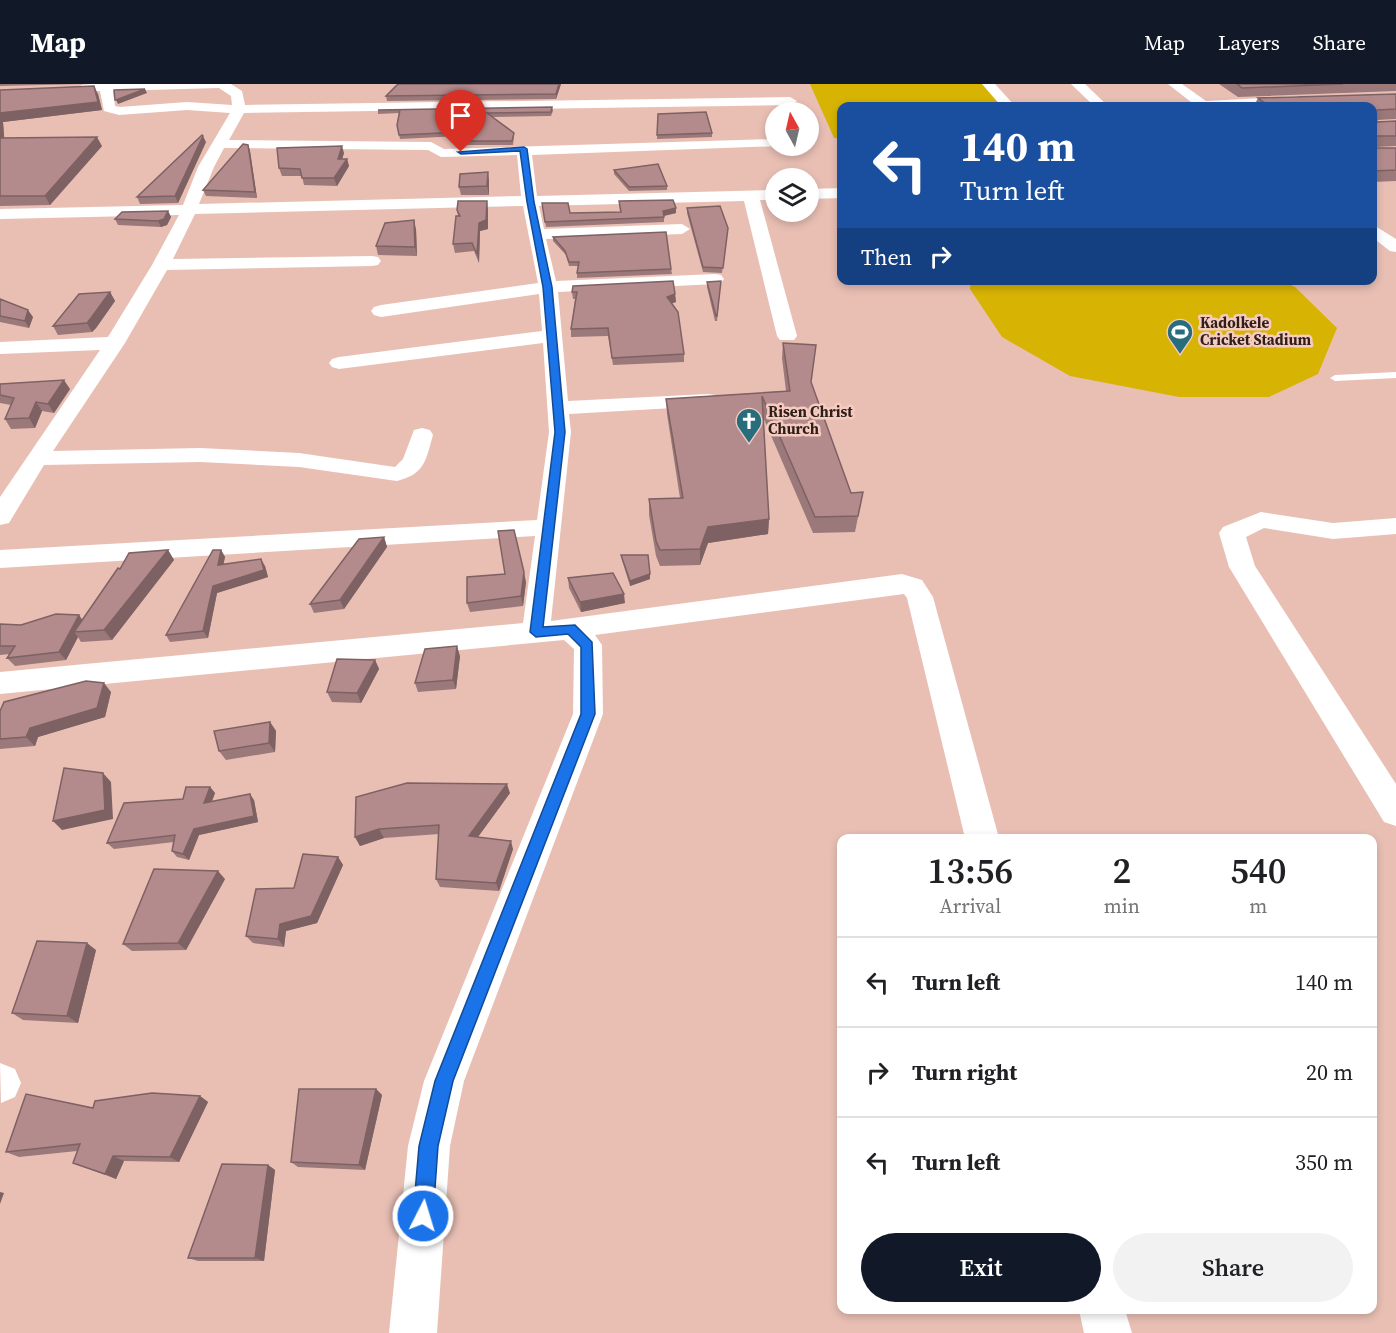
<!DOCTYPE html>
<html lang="en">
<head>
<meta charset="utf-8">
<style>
  :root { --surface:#fff; --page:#f2f2f2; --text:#202124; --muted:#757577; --line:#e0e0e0; --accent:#111827 }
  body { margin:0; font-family:"Source Serif 4",serif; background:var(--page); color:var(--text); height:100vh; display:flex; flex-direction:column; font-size:22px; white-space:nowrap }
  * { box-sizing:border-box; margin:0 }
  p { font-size:20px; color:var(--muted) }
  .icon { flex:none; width:33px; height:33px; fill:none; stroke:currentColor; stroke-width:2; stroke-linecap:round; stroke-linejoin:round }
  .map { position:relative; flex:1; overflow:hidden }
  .side { position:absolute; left:837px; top:750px; width:540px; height:480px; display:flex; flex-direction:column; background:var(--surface); border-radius:12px; box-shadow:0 3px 9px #0003 }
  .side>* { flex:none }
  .guide { position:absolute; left:837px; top:18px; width:540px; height:183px; border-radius:12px; box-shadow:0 3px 9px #0003; background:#1a4fa0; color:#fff; overflow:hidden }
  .needle { width:39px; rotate:352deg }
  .fabs { position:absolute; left:765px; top:18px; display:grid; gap:12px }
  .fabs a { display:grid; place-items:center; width:54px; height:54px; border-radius:50%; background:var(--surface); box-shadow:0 3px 9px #0003; font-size:30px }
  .pin { position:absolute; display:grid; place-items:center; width:51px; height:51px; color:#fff; margin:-62px -26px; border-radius:50% 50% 50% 0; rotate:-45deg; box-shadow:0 0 6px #0007 }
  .pin .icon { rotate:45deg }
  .me { position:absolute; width:66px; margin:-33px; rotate:5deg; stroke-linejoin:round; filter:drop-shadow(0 0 4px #0008) }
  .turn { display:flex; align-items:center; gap:21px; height:126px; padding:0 24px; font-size:27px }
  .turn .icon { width:78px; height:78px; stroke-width:2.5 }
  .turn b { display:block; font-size:42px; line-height:51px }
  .then { display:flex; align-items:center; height:57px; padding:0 24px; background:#0003; gap:12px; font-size:22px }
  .eta { display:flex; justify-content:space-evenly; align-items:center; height:102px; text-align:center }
  .eta b { font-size:36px; font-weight:600; line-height:42px }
  .cta { display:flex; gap:12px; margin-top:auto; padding:12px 24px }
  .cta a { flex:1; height:69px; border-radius:36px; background:var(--accent); color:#fff; font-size:24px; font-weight:600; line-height:69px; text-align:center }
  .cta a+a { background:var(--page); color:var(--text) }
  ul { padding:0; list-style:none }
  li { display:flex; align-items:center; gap:18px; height:90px; padding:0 24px; border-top:2px solid var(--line) }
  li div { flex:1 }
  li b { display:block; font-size:22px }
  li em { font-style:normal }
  header { display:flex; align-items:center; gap:36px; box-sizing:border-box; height:84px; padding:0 30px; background:var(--accent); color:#fff }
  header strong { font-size:28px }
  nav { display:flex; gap:33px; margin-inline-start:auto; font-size:21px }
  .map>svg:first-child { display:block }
  .green { fill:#d7b304 }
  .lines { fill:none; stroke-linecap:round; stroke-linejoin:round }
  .lane { fill:#fff; fill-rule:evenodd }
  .street { fill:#fff; fill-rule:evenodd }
  .wall { fill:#9b7879 }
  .shaded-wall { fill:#7e6163 }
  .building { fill:#b48b8d; stroke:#7e6163; stroke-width:1.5 }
  .route { fill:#1a73e8; stroke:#114b97; stroke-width:1.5 }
  .labels { text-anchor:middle; stroke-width:5; stroke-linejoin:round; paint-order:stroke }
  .far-poi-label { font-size:15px; font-weight:bold; fill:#2e1f1b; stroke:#f6ccc1; text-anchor:start }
</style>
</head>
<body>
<header>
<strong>Map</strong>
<nav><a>Map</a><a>Layers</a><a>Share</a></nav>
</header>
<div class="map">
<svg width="1396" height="1249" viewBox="0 0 1396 1249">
  <rect width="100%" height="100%" fill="#e9bfb4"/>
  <path class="green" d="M810 0H994L1014 22H842L841 54H834Z
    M971 196 1284 197 1295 203 1337 244 1318 290 1269 313H1179L1070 292 1002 253 970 205Z"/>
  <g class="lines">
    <path class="lane" d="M1396 288V294L1335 297 1330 294 1335 291Z"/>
    <path class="street" d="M91 0H231L242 7 245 21 790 13 797 17 790 21 244 29 229 56 431 58 444 65 776 55V62H781L532 71 537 112 776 106V116H760L797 252 794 256H780L777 252 744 117 539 122 544 145 682 140 690 145 682 150 546 155 556 197 715 190 721 191 724 195 721 199 715 200 558 208 568 317 708 310 716 311 719 316 716 321 708 322 569 330 571 348 551 537 902 490 922 496 933 513 999 754H965L907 514 904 510 595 551 602 561 603 630 464 997 450 1062 437 1249H389L408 1062 424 997 573 630 574 565 564 556 0 610V588L523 539 535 452 0 484V466L537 436 549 348 543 259 339 285 332 283 329 279 332 275 339 273 542 247 539 210 381 233 374 231 371 227 374 223 381 221 538 199 523 122 195 130 173 175 372 172 378 173 381 177 378 181 372 182 167 186 125 259 53 367 200 364 299 369 395 383 403 375 414 346 422 344 430 346 433 351C426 376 425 390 397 397L299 383 200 378 44 381 9 439 0 441V413L100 266 0 270V258L108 253 152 181 179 131 0 135V125L183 121 198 83 230 29 187 26 119 31 104 27 100 7 86 8 80 4 81 1ZM219 4 231 12 232 21 187 18 120 23 115 22 113 7ZM224 64 428 66 441 73 517 71 521 112 199 120 214 83Z
      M982 0H995L1015 22H1001Z
      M1071 0H1085L1108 22H1094Z
      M1168 0H1182L1206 17 1298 12 1305 16 1298 20 1196 22Z
      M842 104V114L808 115V105Z
      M1372 140 1396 155V168L1390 167 1372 153Z
      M1261 428 1333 439 1396 434V450L1333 455 1264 444 1246 453 1255 482 1396 700V742L1384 738 1229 483 1219 449 1223 443Z
      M0 979 15 985 21 999 15 1013 1 1019Z
      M1079 1226H1125L1132 1249H1084Z"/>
  </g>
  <path class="wall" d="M0 0H84L0 2Z
    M398 0H561L556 15 387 17 386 12Z
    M1219 0H1396V7L1238 13Z
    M0 6 98 10 102 26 3 38 4 54 102 62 50 121 0 122Z
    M1396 10V35L1377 36V38L1396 37V62L1376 63V64H1396V97L1372 98V22H1254L1258 14Z
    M552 23 553 27 551 32 492 33 514 53 513 61H461L460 52 400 55 397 41 399 29 378 30V26Z
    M658 30 712 49V53L657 55Z
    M206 58 178 119 140 120 137 113Z
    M248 61 250 67 257 114 206 112 203 106Z
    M344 69 342 75H347L349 82 337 102 304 101 302 92H282L279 84Z
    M614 86 667 102V106L629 107 614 90Z
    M489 96V111H461L459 103Z
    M619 117 676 124V129L664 132V138L546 143 542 119 570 129 620 128Z
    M687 124 728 144 722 189 703 188 687 129Z
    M488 125V145L480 147 479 179 474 167 455 169 453 160 458 132 457 126Z
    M168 127 171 133 167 141 161 143 118 141 115 135Z
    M416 145 417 172 378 171 376 162Z
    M553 153 671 185 672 190 577 194V189L578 182H569L566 171 553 157Z
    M721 197 717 237H715L707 203V198Z
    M110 208 115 217 96 244 92 248 58 251 53 242Z
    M572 208 675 210 676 218 671 219 684 270V278L613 281 608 252 571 253V245L575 215H573Z
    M0 215 33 233 29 244 0 238Z
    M783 259 811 299 851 409 863 408 855 448 813 449 763 333 769 435 768 450 708 459 700 481 660 482 656 472 649 431V415L680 414 667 330 666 315 786 307 782 274Z
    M0 300 70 305 54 329 42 327 35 344 11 345 5 335 11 321 0 319Z
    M384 453 387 463 344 525 314 529 310 520Z
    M168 466 174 476 112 556 81 558 78 553 66 576 15 582 7 574 10 570 0 571V540L21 541 79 531 82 536Z
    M221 466 225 473 223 480 265 482 268 493 217 509 208 554 170 558 166 551Z
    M621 471 650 495 630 502 622 476Z
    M568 494 625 519 581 528 569 504Z
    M526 498 523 522 470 528 467 519Z
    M460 572 456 605 418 608 415 599Z
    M375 576 379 585 361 619 332 618 327 608Z
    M111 608 105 633 38 653 35 662 0 665V627Z
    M270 638 276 647 275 668 226 676 219 667Z
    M210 703 215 709 212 717 254 716 258 738 199 751 189 776 177 773 172 767 174 758 114 765 107 759Z
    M510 709 478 753 513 765 499 807 440 803 436 795 439 750 384 754 360 762 355 753 356 713Z
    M338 773 343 781 317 839 286 847 284 863 253 859 246 852 294 804Z
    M225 795 186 866 132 867 123 860Z
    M96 866 78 939 23 936 12 929Z
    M376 1005 382 1011 365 1086 298 1083 291 1078Z
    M200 1012 208 1018 179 1078 124 1077 116 1095 73 1079 77 1067 19 1073 6 1068 93 1024Z
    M268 1081 275 1086 264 1177H198L188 1174Z"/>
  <path class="shaded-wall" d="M559 0H561L556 15V10Z
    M94 2 98 10 102 26 3 38 5 63 0 54V29Z
    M145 5 147 9 118 20 116 16Z
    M203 52 206 58 178 119 175 112Z
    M97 53 102 62 50 121 45 112Z
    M248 61 250 67 257 114 255 108Z
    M342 62 344 69 340 82 338 75Z
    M347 75 349 82 337 102 334 94Z
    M488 88 489 96V111L487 102Z
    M487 117 488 125V145L480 147 479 179 477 170 479 139Z
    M676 124V129L663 132V127Z
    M168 127 171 133 167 141 161 143 158 137Z
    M414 136 416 145 417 172 415 163Z
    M110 208 115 217 96 244 92 248 87 239Z
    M675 210 676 218 667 221V213Z
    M28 226 33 233 29 244 25 237Z
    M64 296 70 305 54 329 48 320Z
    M36 318 42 327 35 344 29 334Z
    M769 435 768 450 708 459 700 481V465L708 443Z
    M384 453 387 463 344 525 340 516Z
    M168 466 174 476 112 556 104 546Z
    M221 466 225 473 222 488 218 481Z
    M261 475 265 482 268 493 217 509 208 554 203 547 213 502Z
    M524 488 526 498 523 522 521 512Z
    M650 490V495L630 502V497Z
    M624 510 625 519 581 528 580 518Z
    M79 531 85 540 74 548 78 553 66 576 59 568Z
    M457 562 460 572 456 605 453 596Z
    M375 576 379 585 361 619 357 609Z
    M104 599 111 608 105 633 38 653 35 662 26 653 30 644Z
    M270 638 276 647 275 668 269 659Z
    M103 689 111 698 113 735 62 746 53 737Z
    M507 700 510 709 472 761 469 752Z
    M210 703 215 709 209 725 204 719Z
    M250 710 254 716 258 738 199 751 189 776 183 770 194 745Z
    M379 745 384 754 360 762 355 753Z
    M511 757 513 765 499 807 496 799Z
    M338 773 343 781 317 839 286 847 284 863 278 855 280 840Z
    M218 787 225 795 186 866 178 859Z
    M87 859 96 866 78 939 67 932Z
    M376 1005 382 1011 365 1086 359 1081Z
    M200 1012 208 1018 179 1078 170 1073Z
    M113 1072 124 1077 116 1095 105 1090Z
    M268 1081 275 1086 264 1177 255 1174Z
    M0 1108 4 1109 0 1120Z"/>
  <path class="building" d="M398 0H559L556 10 386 12Z
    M1237 0H1343L1242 4Z
    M94 2 98 18 0 29V6Z
    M145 5 116 16H115L114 6Z
    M1396 10V25L1377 26 1375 28 1377 38 1396 37V52H1377L1375 55 1376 64H1396V86L1372 87V22H1269L1258 14Z
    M552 23 551 28 487 29 514 49 512 57H460L461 48 399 51 397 41 400 26H378Z
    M706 28 712 49 657 51 658 30Z
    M202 51 203 52 175 112 137 113Z
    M97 53 45 112H0V54Z
    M243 60 248 61 255 108 203 106Z
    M342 62 338 75H347L334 94H302L300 85 279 84 277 64Z
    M658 80 667 102 629 103 614 86Z
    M488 88 487 102 459 103 460 90Z
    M673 116 676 124 663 127 664 133 545 138 542 119H568L570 129 621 128 619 117Z
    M458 117H487L486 136 479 139 477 170 472 159 453 160 456 132H460L457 126Z
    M720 122 728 144 723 184 703 183 687 124Z
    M168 127 164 135 158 137 115 135 122 128Z
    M414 136 415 163 376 162 385 139Z
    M666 148 671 185 577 189 579 178H569L565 167 553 153Z
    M673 197 675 210 667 213 678 228 684 270 612 274 608 244 571 245 577 208H572L573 202Z
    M721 197 717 232H716L707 198Z
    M110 208 91 234 87 239 53 242 79 210Z
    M0 215 28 226 25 237 0 232Z
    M783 259 816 261 811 298 851 409 863 408 858 432 815 433 762 312 769 435 708 443 700 465 660 466 656 457 649 415 683 414 666 315 790 307Z
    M64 296 48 320 36 318 29 334 5 335 14 314 0 311V300Z
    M514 446 524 488 521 512 467 519V493L505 490 498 447Z
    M384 453 340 516 310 520 359 455Z
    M168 466 104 546 74 548 118 484 120 485 129 469Z
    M213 466H221L218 481 261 475 264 486 213 502 203 547 166 551Z
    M621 471H648L650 490 630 497Z
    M613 489 624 510 580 518 568 494Z
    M56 530 79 531 59 568 7 574 15 562H0V540L21 541Z
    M457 562 453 596 415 599 425 565Z
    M337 575 375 576 357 609 327 608Z
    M86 597 104 599 97 624 30 644 26 653 0 655V627L4 618Z
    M270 638 269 659 219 667 214 647Z
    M64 684 103 689 105 726 53 737Z
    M407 699 507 700 469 752 511 757 496 799 436 795 439 741 379 745 355 753 356 713Z
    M186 703H210L204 719 250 710 254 732 194 745 183 770 172 767 175 751 107 759 124 719 183 715Z
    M303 770 338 773 311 832 280 840 278 855 246 852 256 805 294 804Z
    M154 785 218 787 178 859 123 860Z
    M37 857 87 859 67 932 12 929Z
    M299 1005H376L359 1081 291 1078Z
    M152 1009 200 1012 170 1073 113 1072 105 1090 73 1079 80 1060 6 1068 26 1010 93 1024 95 1017Z
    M222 1080 268 1081 255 1174H188Z"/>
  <path class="route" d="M524 63 527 65 534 118 552 203 565 348 543 543 575 541 592 558 595 630 453 997 438 1062 433 1132 430 1139 423 1142 416 1139 413 1132 419 1062 435 997 581 630V563L568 550 536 553 530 548 555 348 543 203 527 118 520 67 461 70 458 68Z"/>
  <defs>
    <g id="stadium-pin" transform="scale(1.35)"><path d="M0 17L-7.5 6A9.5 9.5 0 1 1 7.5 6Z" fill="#286d7c" stroke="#f6ccc1"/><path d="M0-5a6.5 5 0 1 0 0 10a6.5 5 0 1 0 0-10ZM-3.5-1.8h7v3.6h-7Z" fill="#fff"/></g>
    <g id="church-pin" transform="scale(1.35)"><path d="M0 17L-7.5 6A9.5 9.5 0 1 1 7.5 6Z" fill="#286d7c" stroke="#f6ccc1"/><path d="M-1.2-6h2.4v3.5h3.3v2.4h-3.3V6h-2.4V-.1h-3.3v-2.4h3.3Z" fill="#fff"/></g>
  </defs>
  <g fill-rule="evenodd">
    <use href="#stadium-pin" x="1180" y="248"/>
    <use href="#church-pin" x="749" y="337"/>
  </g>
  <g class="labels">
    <g class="far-poi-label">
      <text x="1200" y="244">Kadolkele<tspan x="1200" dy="17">Cricket Stadium</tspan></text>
      <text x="768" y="333">Risen Christ<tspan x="768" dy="17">Church</tspan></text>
    </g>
  </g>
</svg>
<div class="fabs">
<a><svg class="needle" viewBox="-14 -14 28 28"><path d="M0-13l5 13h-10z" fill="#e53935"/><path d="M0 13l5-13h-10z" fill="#757577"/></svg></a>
<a><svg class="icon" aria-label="layers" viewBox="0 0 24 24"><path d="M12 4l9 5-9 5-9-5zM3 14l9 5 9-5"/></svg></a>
</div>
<div class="pin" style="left:461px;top:68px;background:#d93025"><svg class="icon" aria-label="arrive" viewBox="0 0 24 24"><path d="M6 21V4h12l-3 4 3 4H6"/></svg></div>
<svg class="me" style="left:423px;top:1132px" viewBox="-20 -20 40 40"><circle r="17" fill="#1a73e8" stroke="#fff" stroke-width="3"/><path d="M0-11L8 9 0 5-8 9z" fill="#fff"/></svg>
<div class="guide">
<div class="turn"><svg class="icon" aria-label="left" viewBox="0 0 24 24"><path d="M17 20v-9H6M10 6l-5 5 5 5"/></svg><div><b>140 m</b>Turn left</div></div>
<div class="then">Then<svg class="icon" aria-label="right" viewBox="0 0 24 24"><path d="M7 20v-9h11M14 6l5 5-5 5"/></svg></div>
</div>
<section class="side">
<div class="eta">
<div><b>13:56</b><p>Arrival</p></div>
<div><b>2</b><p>min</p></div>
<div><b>540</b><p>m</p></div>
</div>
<ul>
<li><svg class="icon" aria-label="left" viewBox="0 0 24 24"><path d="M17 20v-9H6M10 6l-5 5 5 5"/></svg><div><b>Turn left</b></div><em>140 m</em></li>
<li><svg class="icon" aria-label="right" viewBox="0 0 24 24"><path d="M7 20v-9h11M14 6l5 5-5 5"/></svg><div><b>Turn right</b></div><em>20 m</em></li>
<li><svg class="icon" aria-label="left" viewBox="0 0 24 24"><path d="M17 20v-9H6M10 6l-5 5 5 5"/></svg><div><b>Turn left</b></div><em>350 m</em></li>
</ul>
<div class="cta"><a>Exit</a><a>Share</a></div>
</section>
</div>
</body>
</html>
